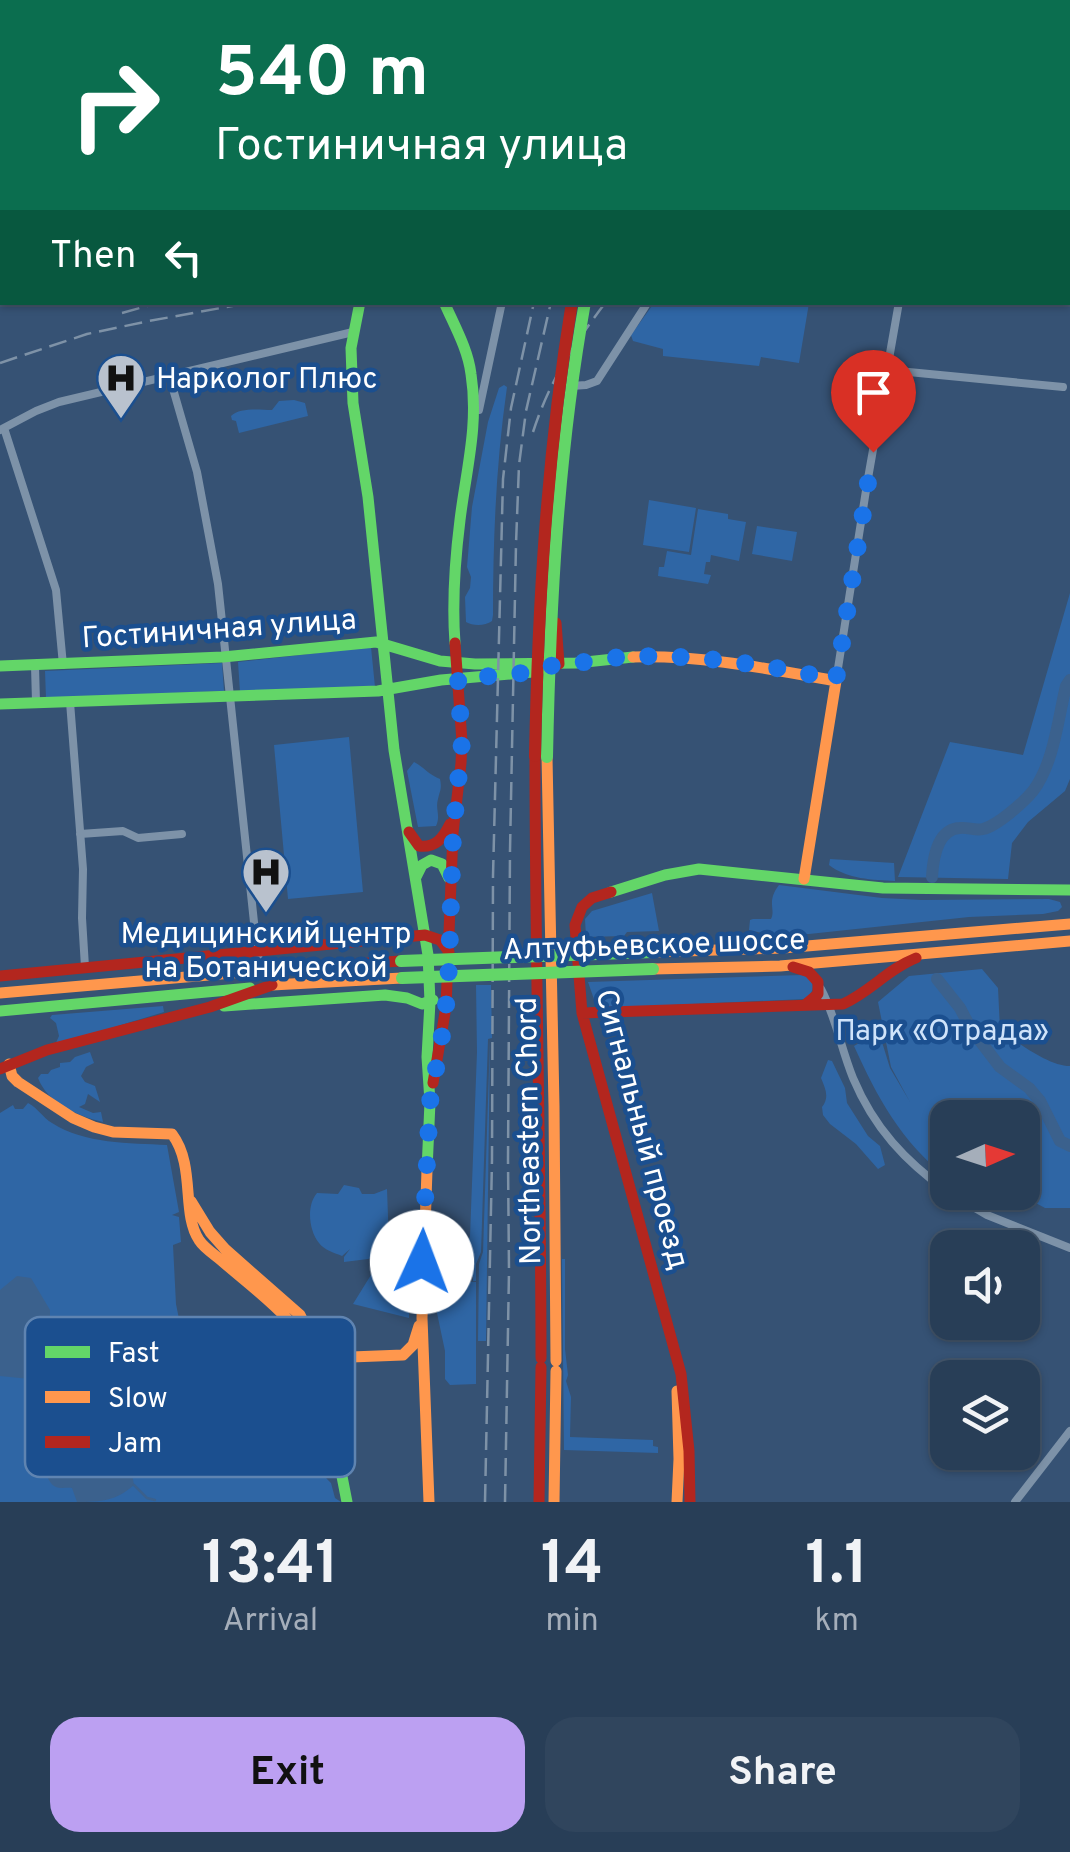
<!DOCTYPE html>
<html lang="en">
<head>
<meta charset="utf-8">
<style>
  :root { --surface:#283e57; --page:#30455d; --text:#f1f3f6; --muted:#a5aeba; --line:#44576d; --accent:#bca0f2 }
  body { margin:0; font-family:Overpass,sans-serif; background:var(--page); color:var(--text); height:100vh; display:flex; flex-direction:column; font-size:38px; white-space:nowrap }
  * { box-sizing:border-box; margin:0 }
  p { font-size:32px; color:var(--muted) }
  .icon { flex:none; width:55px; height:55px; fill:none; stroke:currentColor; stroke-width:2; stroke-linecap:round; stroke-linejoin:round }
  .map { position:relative; height:1502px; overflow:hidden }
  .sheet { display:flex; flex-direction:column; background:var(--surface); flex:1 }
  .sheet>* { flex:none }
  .banner { position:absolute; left:0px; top:0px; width:1070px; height:305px; box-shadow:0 2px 8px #0004,0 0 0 2px var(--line); background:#0b6e4f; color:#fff; overflow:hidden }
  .needle { width:65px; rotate:87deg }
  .fabs { position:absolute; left:930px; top:1100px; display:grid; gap:20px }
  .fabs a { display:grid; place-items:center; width:110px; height:110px; border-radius:20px; background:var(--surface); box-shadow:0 2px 8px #0004,0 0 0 2px var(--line); font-size:50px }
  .pin { position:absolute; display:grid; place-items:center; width:85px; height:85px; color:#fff; margin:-102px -42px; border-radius:50% 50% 50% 0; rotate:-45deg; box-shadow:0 0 10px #0007 }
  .pin .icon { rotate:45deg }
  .me { position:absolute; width:110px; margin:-55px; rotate:2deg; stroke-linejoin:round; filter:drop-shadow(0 0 8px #0008) }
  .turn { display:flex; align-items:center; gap:35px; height:210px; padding:0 50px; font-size:45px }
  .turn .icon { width:130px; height:130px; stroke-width:2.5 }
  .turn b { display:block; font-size:70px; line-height:85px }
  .then { display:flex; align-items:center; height:95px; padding:0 50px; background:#0003; gap:20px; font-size:38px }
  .eta { display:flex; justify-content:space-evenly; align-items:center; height:170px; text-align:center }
  .eta b { font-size:60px; font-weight:700; line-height:70px }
  .primary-button { display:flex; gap:20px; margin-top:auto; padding:20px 50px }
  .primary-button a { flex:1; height:115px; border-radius:30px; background:var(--accent); color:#111; font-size:40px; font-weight:700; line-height:115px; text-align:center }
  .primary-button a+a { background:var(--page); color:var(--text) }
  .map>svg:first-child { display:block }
  .green { fill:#2f66a5 }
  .water { fill:#3b618d }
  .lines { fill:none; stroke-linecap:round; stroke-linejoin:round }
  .stream { stroke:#3b618d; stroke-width:2.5 }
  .river { stroke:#3b618d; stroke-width:12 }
  .street { stroke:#7d92a8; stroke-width:8 }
  .fast { stroke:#63d668; stroke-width:11 }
  .slow { stroke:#ff974d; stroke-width:11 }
  .jam { stroke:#b3261e; stroke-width:11 }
  .rail { stroke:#7e92a7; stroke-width:2.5; stroke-dasharray:18 8; stroke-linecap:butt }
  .fast-bridge { stroke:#63d668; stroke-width:12 }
  .jam-bridge { stroke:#b3261e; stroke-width:12 }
  .route { stroke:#1a73e8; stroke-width:18; stroke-dasharray:0 32.4 }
  .labels { text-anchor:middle; stroke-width:9; stroke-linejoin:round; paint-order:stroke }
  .poi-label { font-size:30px; fill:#fff; stroke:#1b4f8f; text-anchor:start }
  .street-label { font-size:30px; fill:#fff; stroke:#1b4f8f }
  .park-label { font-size:30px; fill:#cfe3fa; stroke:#1b4f8f }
  .key { fill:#1b4f8f; stroke:#5f84b1; stroke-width:2.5 }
  .key-label { font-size:28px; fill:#fff }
</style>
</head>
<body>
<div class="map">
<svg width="1070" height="1502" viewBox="0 0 1070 1502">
  <rect width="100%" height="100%" fill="#365274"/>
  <path class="green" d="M654 303H809L799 363 761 357 759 366 663 356V349L633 341 631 335Z
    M504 385 507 387C496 463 493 539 493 615L492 621C485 626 473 626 466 622L465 597 470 588 471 577 467 567 472 507 488 422 499 388Z
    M294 400 305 403 308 416 239 433 236 421 232 420 231 416C240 407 260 410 272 410L279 401Z
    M649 500 696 508 689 552 643 545Z
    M698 509 728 514V519L746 522 739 561 711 555 710 562H706L704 574 711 575 708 584 658 576 659 567H664L667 551 691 555Z
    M757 526 797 532 792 561 752 554Z
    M1070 593V779L1065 791 1028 822 1012 843 1008 879 898 877 950 742 1023 755Z
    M371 647 375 687 240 692 238 662Z
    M222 663 224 691 46 698 45 671Z
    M349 737 363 892 288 899 274 745Z
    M414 762C424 767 429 775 440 779 442 789 440 790 438 799 435 809 441 816 436 826L418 827 407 771Z
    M830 859 894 863 895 881C873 880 847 879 829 865Z
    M779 885 882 898 922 900 1049 899 1060 902 1062 907 1058 911 1043 914 969 917 809 934 770 935 749 930 750 920 753 919H771C776 909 766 902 779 885Z
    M652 893 659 931 627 932 624 936 586 937 585 919 592 911Z
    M982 969 998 988 1000 1029C1016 1042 1049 1066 1070 1066V1208H1045L1032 1201 1016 1207H1005L996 1197 985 1193 1022 1192V1118H948L947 1178C901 1141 878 1099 854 1046L876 1034 882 1042 890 1068 910 1102 891 1067 878 1002 909 976Z
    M802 975C816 979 816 993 804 999L604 1008 596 1005 588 982Z
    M476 985H491L492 1038 488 1039 481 1252 476 1264V1281H473V1277L469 1276 468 1274 459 1273 458 1281 476 1282V1384L450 1385 445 1379V1351L437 1313 445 1252C456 1249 467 1248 470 1236L477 1052Z
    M163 1006 164 1012 55 1045 59 1036 56 1023 50 1018 52 1015Z
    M490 1040 486 1341H478L479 1264 483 1252Z
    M90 1052 94 1063 86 1067 81 1076 85 1082 95 1086 100 1102 88 1094 85 1104 79 1107 93 1113 101 1112 103 1122C78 1116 48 1104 38 1078L41 1074H48L51 1070 60 1067V1063L70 1062 75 1057Z
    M828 1060 832 1061 845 1088 847 1103 868 1136 880 1146 885 1165 878 1169 856 1144 830 1124 823 1115 822 1107C830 1097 825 1088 821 1078Z
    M28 1103C39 1109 42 1117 52 1123 85 1144 129 1143 167 1145L179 1212 172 1215 179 1217 181 1242 173 1245 176 1304 180 1324 177 1337C186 1345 181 1357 182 1368L189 1369 186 1359C191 1357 196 1354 202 1354 218 1355 227 1386 243 1394L248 1390 260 1396 266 1389 264 1387 271 1380 257 1360 283 1330 296 1341 306 1356 300 1358V1363L304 1365 309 1363 314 1370 310 1371V1402L327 1416 331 1446 326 1447 330 1449 333 1464 328 1463 326 1478 331 1483 335 1498 341 1502H0V1113L13 1105 15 1109H23Z
    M344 1185 359 1188 362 1194H374L387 1189 389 1244 385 1246 378 1258V1252H371V1258L368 1259 344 1262V1257L350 1249 342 1256C335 1253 324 1250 319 1243 309 1231 306 1206 317 1193L338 1194Z
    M413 1258 409 1280V1318L353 1304 379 1262 396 1264 397 1259Z
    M562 1259H565V1349L568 1375 566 1381 571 1397 570 1437 653 1440V1446L658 1447V1453L564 1450Z"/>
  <path class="water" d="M17 1276 31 1278 50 1310V1319L41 1335 40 1342 49 1373 45 1378 40 1380 0 1376V1290Z
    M89 1420C109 1424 132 1464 134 1485 116 1501 101 1502 77 1502L72 1488C67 1487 61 1489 56 1487 46 1483 42 1460 42 1451L49 1439Z"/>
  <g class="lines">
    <path class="stream" d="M134 1485 147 1498 155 1500"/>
    <path class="river" d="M991 0 992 2
      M1068 211 1070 216
      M932 877C933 859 937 829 960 828 968 827 975 831 983 829 997 826 1024 802 1033 791 1054 763 1058 719 1066 686L1070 680
      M937 979 960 1008 971 1029 1000 1067 1029 1088 1040 1101 1060 1141 1070 1146"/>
    <path class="street" d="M888 370 1063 387
      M169 375 197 472 218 584 256 941 259 961 263 968
      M571 386 586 385 597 381 648 302
      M479 410 502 302
      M4 428 56 590 63 665
      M0 430 36 411 59 402 353 332
      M35 666 36 702
      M836 681 867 484 899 302
      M70 702 83 869 82 918 85 967
      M80 834 123 831 138 838 182 834
      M821 989C836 1017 841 1049 853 1078 874 1128 905 1161 948 1192
      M948 1192 987 1215 1070 1248
      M1015 1502 1070 1431"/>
    <path class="fast" d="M306 0V2
      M318 0 319 2
      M556 0V2
      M644 2 645 0
      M658 2 659 0
      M360 302 351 348 353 403 368 497 394 750 428 955 430 1002 427 1057 430 1102 427 1170
      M444 302C454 325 468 349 471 374 479 425 466 470 460 520 455 560 452 603 455 643
      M0 666 223 657 376 642 440 661 475 664 576 663 633 657
      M0 704 378 691 441 680 533 672 545 667
      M416 877 422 865 431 860 442 864 449 878
      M611 892 665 875 699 869 883 888 1070 890
      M224 1006 385 995 407 998 422 1004 433 1000
      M0 1011 250 988
      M317 1365 324 1384 347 1502"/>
    <path class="slow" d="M633 657C702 655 769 669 836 681L804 879
      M547 757 554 1106 556 1361
      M653 952 783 948 1070 924
      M653 969 780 966 1070 941
      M272 985 402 978
      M0 993 278 969
      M9 1064 12 1076 18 1082 73 1118 94 1127 113 1132 172 1134C196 1166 181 1213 199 1240 204 1248 215 1255 222 1261 256 1291 301 1321 317 1365
      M427 1170 422 1318 429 1502
      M191 1201 210 1232 225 1249 300 1315 316 1348 325 1358 403 1355 413 1345 419 1326
      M677 1391 679 1459 677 1502
      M554 1502 556 1371"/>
    <path class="jam" d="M0 293 2 292
      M556 623 559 664
      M535 756C535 957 541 1157 541 1358
      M409 832 419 846C436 848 443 838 450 824
      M611 892 592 898 582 907 575 925 582 1013 681 1374 689 1451 690 1502
      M793 967 809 972 818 982V994L805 1005
      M278 969 401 961
      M0 976 425 935 440 940 449 952
      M582 1013 843 1004C870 992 888 969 916 958
      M0 1069 47 1050 210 1007 272 985
      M433 1083 446 1007 453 833 461 763 462 742 455 643
      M539 1502 541 1367"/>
    <path class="rail" d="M609 2 610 0
      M628 2 629 0
      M1068 109H1070
      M1068 178H1070
      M122 313 161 302
      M0 363 87 334 149 321 254 302
      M533 432C550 380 573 345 606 302
      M485 1502 492 1160 493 876 503 479 511 408 534 302
      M505 1502 509 1271 508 1160 510 851 516 544 519 465 526 411 551 302"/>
    <path class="fast-bridge" d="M547 757C550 604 558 453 585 302
      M401 961 653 952
      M402 978 653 969"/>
    <path class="jam-bridge" d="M535 756C538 604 547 453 572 302"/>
  </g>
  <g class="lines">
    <path class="route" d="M422 1262 430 1102 445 1019 449 967 453 834 462 742 458 679 533 672C548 664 561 665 577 663 592 661 608 658 623 657 690 653 771 665 836 680L873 452"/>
  </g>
  <defs>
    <g id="hospital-pin" transform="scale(2.5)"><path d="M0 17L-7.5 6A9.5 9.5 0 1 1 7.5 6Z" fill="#b9c2ce" stroke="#1b4f8f"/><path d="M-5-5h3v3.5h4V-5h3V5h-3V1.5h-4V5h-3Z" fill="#111"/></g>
  </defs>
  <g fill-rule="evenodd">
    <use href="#hospital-pin" x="121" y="378"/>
    <use href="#hospital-pin" x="266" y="872"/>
  </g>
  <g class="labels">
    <g class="poi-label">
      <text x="156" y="388">Нарколог Плюс</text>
      <text x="266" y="943" text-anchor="middle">Медицинский центр<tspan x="266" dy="34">на Ботанической</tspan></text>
    </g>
    <g class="street-label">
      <text transform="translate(219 628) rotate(-4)" y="10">Гостиничная улица</text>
      <text transform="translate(654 944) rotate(-2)" y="10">Алтуфьевское шоссе</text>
      <text transform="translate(643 1129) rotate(75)" y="10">Сигнальный проезд</text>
      <text transform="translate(528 1131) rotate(-91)" y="10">Northeastern Chord</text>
    </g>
    <g class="park-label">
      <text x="942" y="1040">Парк «Отрада»</text>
    </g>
  </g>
  <rect x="25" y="1317" width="330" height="160" rx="15" class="key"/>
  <rect x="45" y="1346" width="45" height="12" fill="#63d668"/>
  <rect x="45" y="1391" width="45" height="12" fill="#ff974d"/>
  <rect x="45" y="1436" width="45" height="12" fill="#b3261e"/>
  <g class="key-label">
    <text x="108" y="1362">Fast</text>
    <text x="108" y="1407">Slow</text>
    <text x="108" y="1452">Jam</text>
  </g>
</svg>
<div class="fabs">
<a><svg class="needle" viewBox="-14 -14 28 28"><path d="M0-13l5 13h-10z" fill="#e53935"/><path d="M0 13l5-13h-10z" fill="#a5aeba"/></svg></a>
<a><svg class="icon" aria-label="sound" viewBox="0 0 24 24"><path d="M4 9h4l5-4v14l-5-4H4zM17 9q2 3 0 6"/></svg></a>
<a><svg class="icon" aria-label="layers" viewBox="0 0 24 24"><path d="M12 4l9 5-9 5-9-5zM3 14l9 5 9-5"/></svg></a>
</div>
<div class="pin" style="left:873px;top:452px;background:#d93025"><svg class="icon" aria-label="arrive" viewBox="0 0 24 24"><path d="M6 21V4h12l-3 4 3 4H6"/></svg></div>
<svg class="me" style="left:422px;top:1262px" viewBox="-20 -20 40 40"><circle r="19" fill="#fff"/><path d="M0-13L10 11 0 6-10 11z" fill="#1a73e8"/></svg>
<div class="banner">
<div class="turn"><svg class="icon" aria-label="right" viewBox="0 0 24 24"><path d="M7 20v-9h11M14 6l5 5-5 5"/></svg><div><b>540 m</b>Гостиничная улица</div></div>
<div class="then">Then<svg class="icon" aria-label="left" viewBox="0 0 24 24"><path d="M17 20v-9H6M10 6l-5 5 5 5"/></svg></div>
</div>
</div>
<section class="sheet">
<div class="eta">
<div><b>13:41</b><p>Arrival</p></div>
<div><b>14</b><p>min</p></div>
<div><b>1.1</b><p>km</p></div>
</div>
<div class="primary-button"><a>Exit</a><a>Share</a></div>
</section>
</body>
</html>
